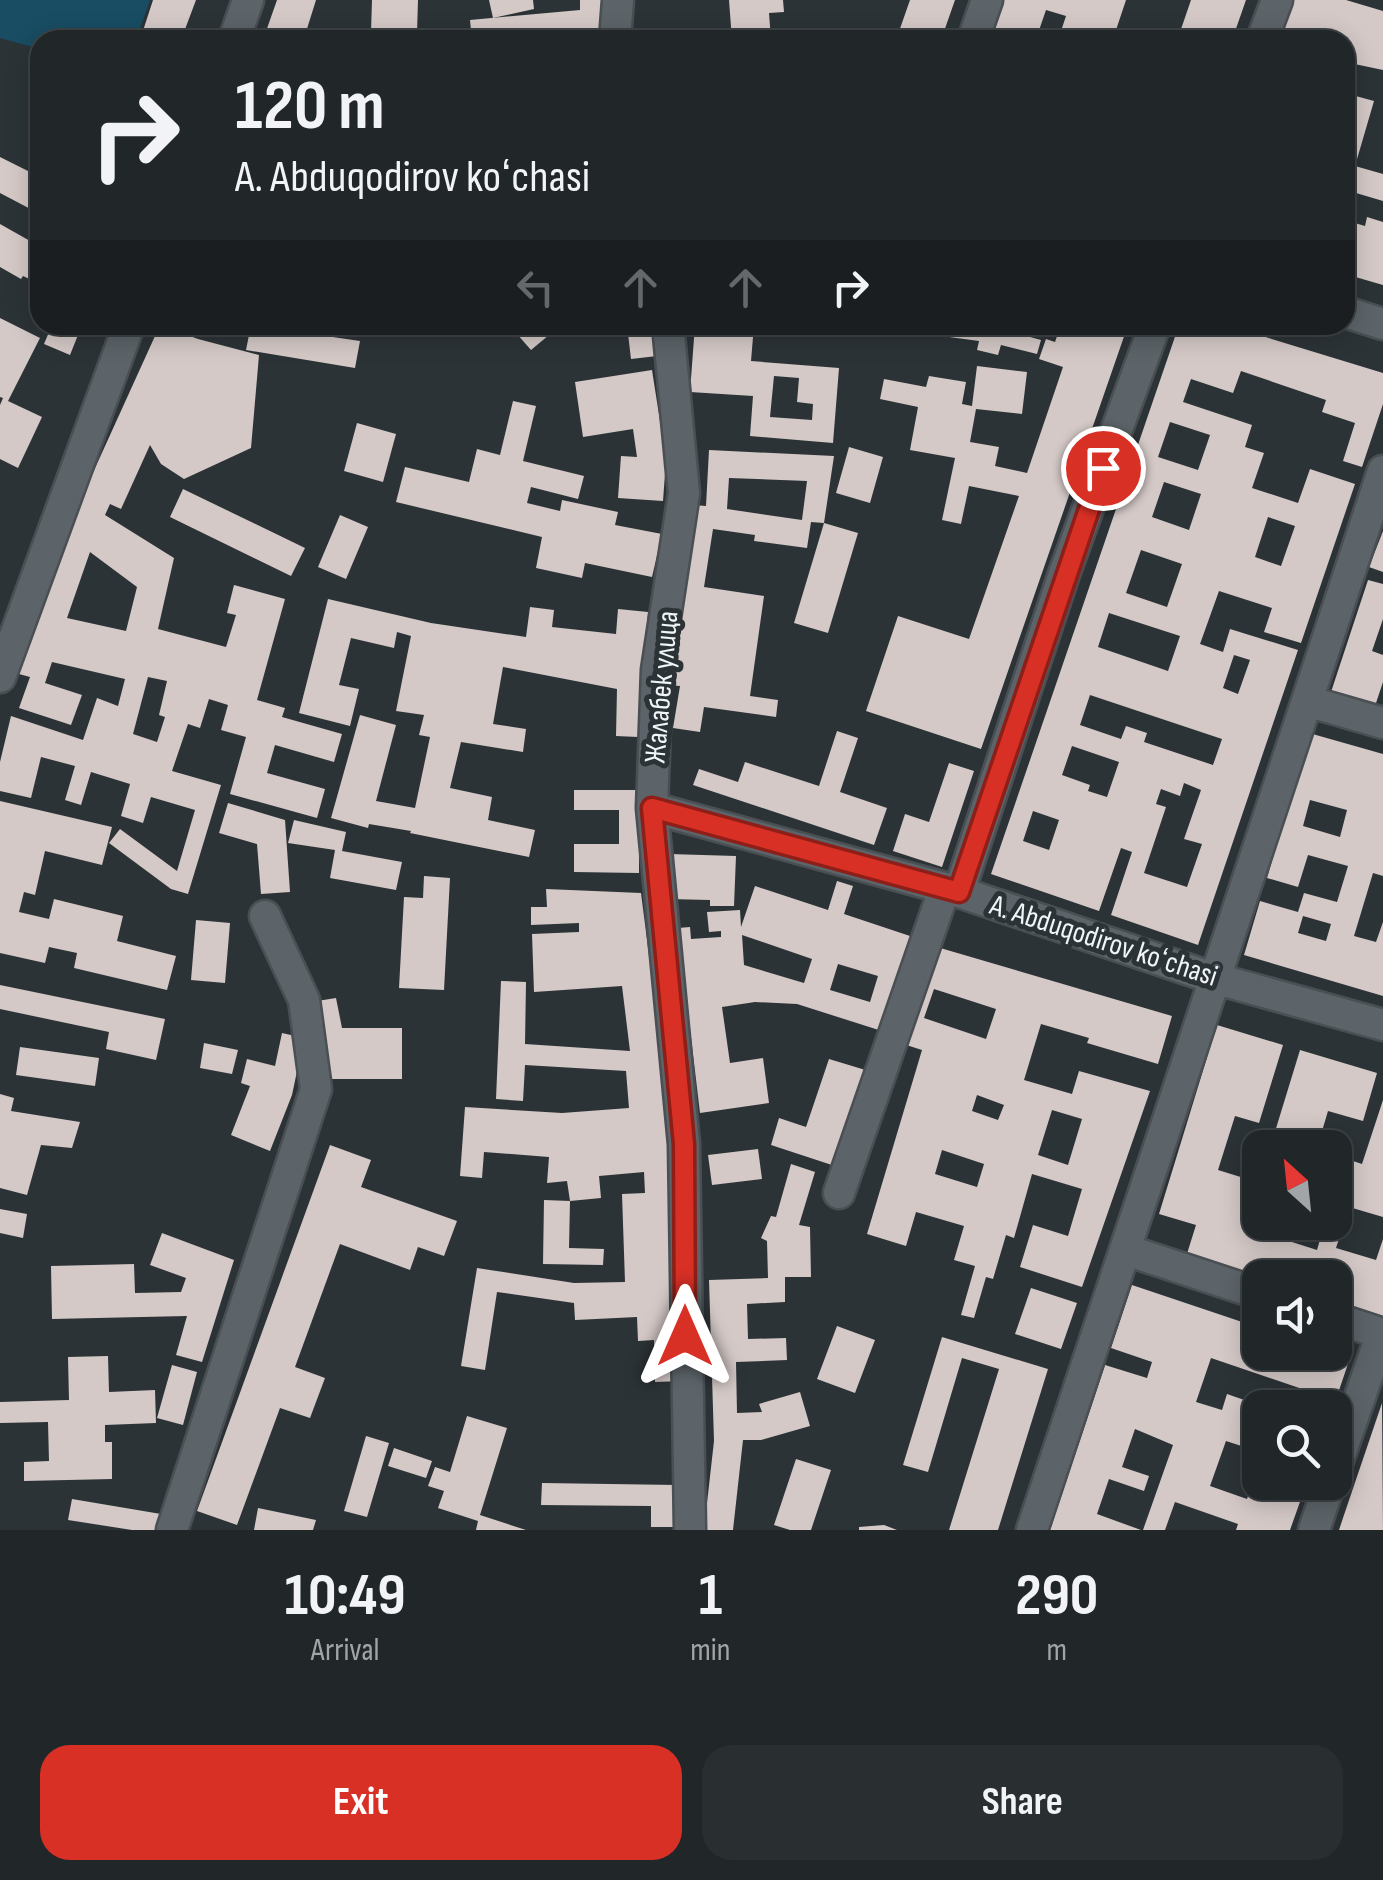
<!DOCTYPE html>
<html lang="en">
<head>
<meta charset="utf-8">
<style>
  :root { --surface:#212629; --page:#292e31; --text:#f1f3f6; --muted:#a2a5a8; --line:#3e4346; --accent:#d93025 }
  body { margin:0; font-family:"Sofia Sans Condensed",sans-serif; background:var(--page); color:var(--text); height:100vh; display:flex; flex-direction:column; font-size:38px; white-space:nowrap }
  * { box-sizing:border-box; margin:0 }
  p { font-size:32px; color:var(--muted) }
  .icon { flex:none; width:55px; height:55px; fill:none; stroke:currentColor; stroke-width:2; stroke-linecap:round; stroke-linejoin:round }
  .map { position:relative; height:1530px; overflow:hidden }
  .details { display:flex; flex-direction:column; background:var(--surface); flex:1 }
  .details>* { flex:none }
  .banner { position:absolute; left:30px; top:30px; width:1325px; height:305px; border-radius:30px; box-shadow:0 5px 25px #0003,0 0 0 2px var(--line); background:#212629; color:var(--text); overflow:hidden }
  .needle { width:65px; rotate:333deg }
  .buttons { position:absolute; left:1242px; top:1130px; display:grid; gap:20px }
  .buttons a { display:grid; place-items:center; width:110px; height:110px; border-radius:20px; background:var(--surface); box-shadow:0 5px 25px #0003,0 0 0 2px var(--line); font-size:50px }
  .pin { position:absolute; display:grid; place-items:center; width:85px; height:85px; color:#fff; margin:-42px; border:5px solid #fff; border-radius:50%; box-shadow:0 2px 10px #0007 }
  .me { position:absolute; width:110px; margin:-55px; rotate:0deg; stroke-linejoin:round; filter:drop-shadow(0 0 8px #0008) }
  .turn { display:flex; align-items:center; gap:35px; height:210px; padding:0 40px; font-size:45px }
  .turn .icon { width:130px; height:130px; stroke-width:2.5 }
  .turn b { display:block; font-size:70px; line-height:85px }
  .lanes { display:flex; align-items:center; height:95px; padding:0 40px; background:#0003; justify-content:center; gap:50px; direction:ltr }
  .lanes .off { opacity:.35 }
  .eta { display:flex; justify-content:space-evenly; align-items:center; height:170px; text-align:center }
  .eta b { font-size:60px; font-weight:700; line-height:70px }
  .action { display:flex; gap:20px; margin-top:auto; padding:20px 40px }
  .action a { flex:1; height:115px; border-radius:30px; background:var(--accent); color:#fff; font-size:40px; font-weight:700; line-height:115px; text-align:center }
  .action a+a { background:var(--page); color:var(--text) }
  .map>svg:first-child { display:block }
  .green { fill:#184d63 }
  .building { fill:#d4c9c7; fill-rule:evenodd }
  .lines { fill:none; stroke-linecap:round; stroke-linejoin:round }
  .minor-casing { stroke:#494f52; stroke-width:35 }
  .minor { stroke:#5c6469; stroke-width:30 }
  .route-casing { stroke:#8d1f18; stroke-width:25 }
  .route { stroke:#d93025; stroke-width:18 }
  .labels { text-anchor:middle; stroke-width:10; stroke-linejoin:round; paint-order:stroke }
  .street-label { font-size:30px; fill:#f0f5f7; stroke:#2c3337 }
</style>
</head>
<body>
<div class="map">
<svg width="1383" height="1530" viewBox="0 0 1383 1530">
  <rect width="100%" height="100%" fill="#2c3337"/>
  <path class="green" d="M0 0H150L136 40H40V49L0 38Z"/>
  <path class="building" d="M153 0H196L181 40H140Z
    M277 0H316L306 32 334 40H263Z
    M372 0H418L417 33 371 32Z
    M489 0H533L534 9 493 18Z
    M580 0H605L602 40H472L470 20 580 10Z
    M729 0H783L784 12 769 13 771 40H732Z
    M910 0H955L941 40H896Z
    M1004 0H1126L1115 33 1132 40H1058L1066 16 1046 10 1036 39 1024 35 1023 40H990Z
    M1191 0H1246L1232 40H1171L1174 33 1179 35Z
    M1294 0H1346L1383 11V70L1345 62V40H1279Z
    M1352 95 1374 101 1355 166 1383 174V201L1356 193 1348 221 1365 226 1367 217 1383 222V285L1345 274V119Z
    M0 157 34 174 40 162V214L0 193Z
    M0 224 39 246 35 254 40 256V284L23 276 21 279 0 267Z
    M0 318 40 338 8 401 42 417 18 468 0 459V405L3 398 0 397Z
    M52 325H82L70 355 44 344Z
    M160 325 198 339 259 355 251 448 184 479 161 464 150 445 121 509 110 504 105 515 174 558 158 629 226 647 236 615 227 613 234 585 285 599 257 700 285 708 282 717 342 734 334 762 275 745 267 773 325 789 317 818 230 794 246 737 221 730 228 705 209 699 200 728 188 724 172 771 221 785 188 894 171 889 109 843 120 829 177 871 195 810 151 797 143 823 121 816 130 784 91 772 81 805 65 800 75 766 41 757 31 798 0 791V762L11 716 83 740 97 698 118 706 125 679 52 662 45 683 82 695 71 725 19 708 30 677 19 674 36 611 81 499ZM90 552 137 587 126 631 67 618ZM148 677 167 681 159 715 165 717 157 742 133 734Z
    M251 325 360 341 355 368 246 350Z
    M509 325H561L531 350Z
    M627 325H654L657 356 631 359Z
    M695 325H754L751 361 839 368 833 443 750 436 753 396 690 392ZM774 376 799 378 797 402 813 404 812 420 770 417Z
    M935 325H1025L1023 335 1041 340 1037 354 1001 345 998 355 977 350 979 341 934 335Z
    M1061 325H1128L981 749 866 711 898 616 969 639 1019 496 969 486 961 524 942 520 955 458 910 450 918 407 880 399 884 379 926 387 929 376 966 382 962 404 972 406 977 366 1027 372 1022 414 976 409 970 442 999 447 995 466 1027 473 1063 367 1039 359 1046 339 1055 342Z
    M1179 325H1226L1383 373V404L1362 467 1343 461 1355 423 1322 412 1326 400 1241 371 1233 393 1191 379 1183 402 1252 425 1245 447 1264 453 1252 488 1298 503 1310 469 1355 484 1301 643 1264 632 1272 608 1219 591 1200 644 1223 652 1230 629 1298 650 1198 945 1111 915 1132 852 1121 848 1099 911 991 874ZM1170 422 1210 435 1198 470 1158 457ZM1164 482 1201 494 1189 530 1152 517ZM1268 517 1295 526 1281 566 1255 557ZM1141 550 1182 564 1167 607 1126 593ZM1109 613 1180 636 1168 671 1098 647ZM1234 655 1250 660 1238 694 1223 688ZM1090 695 1222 739 1213 765 1144 742 1147 733 1126 726 1121 739 1080 725ZM1072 746 1119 762 1107 797 1088 791 1090 785 1062 775ZM1184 783 1201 790 1184 839 1202 844 1187 887 1144 873 1166 807 1156 804 1161 789 1180 796ZM1033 811 1059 820 1049 850 1023 841Z
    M652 370 666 460 663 501 618 498 621 456 637 457 633 429 583 437 575 382Z
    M513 401 536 406 523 461 584 476 578 499 531 487 527 503 560 511 562 500 618 512 615 525 662 534 652 577 585 563 582 578 536 568 542 537 396 502 405 467 469 482 477 449 500 455Z
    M357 423 396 434 383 482 344 471Z
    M849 447 883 457 870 503 836 493Z
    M709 450 834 456 824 523 811 522 807 548 754 541 755 535 713 529 704 587 764 596 750 696 778 700 776 717 704 707 700 732 673 728 680 686 667 685 693 505 706 506ZM729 478 807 481 802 520 727 509Z
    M183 489 305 548 291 576 170 517Z
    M340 515 368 527 346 579 318 567Z
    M824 523 858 533 828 633 794 623Z
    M1383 531V572L1369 567Z
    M1368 580 1383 584V619L1372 651 1383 655V682L1375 706 1331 692Z
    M328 599 431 623 526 637 530 607 554 610 552 627 616 634 618 609 648 612 638 737 616 736 617 689 503 667 493 724 526 729 523 752 461 742 450 788 492 797 488 820 535 830 529 857 410 833 411 831 369 824 368 828 331 818 360 715 396 725 376 801 415 808 430 737 419 735 424 715 396 711 411 636 397 632 394 648 351 638 339 685 359 689 350 726 299 713Z
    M837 731 858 738 840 792 887 808 874 845 693 785 699 769 738 782 745 762 819 786Z
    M1309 733 1383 754V876L1373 873 1354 936 1376 942 1383 922V996L1244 955 1260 901 1298 912 1304 893 1337 902 1348 866 1308 855 1298 887 1267 878ZM1310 800 1347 810 1340 837 1303 826ZM1303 916 1331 924 1326 941 1298 933Z
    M949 763 974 771 942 867 893 851 905 814 929 822Z
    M574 790H639V873L574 872V844H619V810H574Z
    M0 801 112 827 102 865 45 851 35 895 24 892 19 912 49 919 54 899 123 916 117 941 176 956 167 990 74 968 77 953 49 947 45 963 0 953Z
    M228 803 285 820 290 892 261 894 257 844 219 833Z
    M294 820 346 832 342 851 402 862 396 890 330 878 335 850 288 843Z
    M669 854 736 856 734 906H710V900L668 899Z
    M424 876 450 878 444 990 399 988 404 897 423 898Z
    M837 881 853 886 844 914 916 938 885 1032 797 1004 755 1002 722 1007 730 1063 763 1058 769 1103 700 1113 678 928 690 927 691 939 721 937V931L709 932 707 912 740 910 741 927 755 886 828 910ZM742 935 812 959 804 983 744 965ZM838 964 878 976 870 1002 830 990Z
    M546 889 641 893 661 1049 674 1192 681 1381 655 1382 654 1340 638 1341 637 1317 575 1320 574 1303 497 1292 485 1370 461 1366 477 1268 574 1283 625 1282 622 1194 645 1193 644 1172 599 1176 601 1198 570 1201 567 1181 547 1183 549 1157 484 1152 482 1178 460 1176 465 1107 562 1113 629 1108 626 1071 525 1065 523 1101 496 1099 501 981 526 982 525 1044 630 1051 622 986 534 992 532 934 579 932V923L531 925V907H547Z
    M196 920 230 923 225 983 191 980Z
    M930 945 1172 1016 1158 1064 1087 1043 1089 1038 1041 1024 1024 1080 1072 1094 1079 1071 1150 1091 1082 1287 1020 1267 1033 1225 1068 1236 1082 1189 1032 1174 1014 1238 1006 1235 993 1279 986 1277 974 1318 961 1315 975 1266 954 1260 964 1226 916 1212 906 1246 867 1234 922 1050 900 1043ZM934 989 996 1009 986 1039 924 1018ZM977 1095 1004 1105 998 1120 972 1111ZM1052 1110 1082 1119 1068 1165 1038 1155ZM942 1150 984 1164 977 1187 935 1174Z
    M0 985 165 1019 156 1060 106 1049 109 1032 0 1009Z
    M336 998 342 1028H402V1079H324L311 1002Z
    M1217 1025 1283 1045 1259 1123 1235 1116 1218 1170 1260 1183V1222H1267L1264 1233 1317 1250 1325 1222H1335V1155L1362 1164 1383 1100V1217L1349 1207 1336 1248 1376 1260 1383 1239V1317L1335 1302V1278L1260 1280 1186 1257 1196 1225 1159 1214Z
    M282 1033 304 1038 292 1095 270 1151 231 1135 250 1086 241 1083 247 1059 275 1066Z
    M204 1043 238 1050 232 1074 200 1068Z
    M20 1047 99 1058 95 1086 16 1075Z
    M1300 1050 1377 1073 1363 1121 1328 1111 1317 1148H1270Z
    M829 1059 872 1072 841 1168 771 1145 779 1118 806 1127Z
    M0 1094 14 1098 11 1111 80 1122 72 1148 41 1145 27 1195 0 1188Z
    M330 1145 371 1160 361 1187 457 1221 444 1256 418 1247 410 1270 340 1244 295 1367 325 1378 310 1418 280 1408 237 1525 197 1511Z
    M758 1149 762 1179 712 1185 708 1155Z
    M791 1164 815 1172 799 1225 810 1227 811 1277H785V1302L747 1304 748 1339 786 1338 787 1360 736 1362 737 1413 762 1412 759 1404 800 1392 810 1426 761 1440H743L733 1530H704L714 1441 709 1280 768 1278 767 1241 761 1238 771 1216 776 1217Z
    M544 1200 570 1201 569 1248 604 1249 603 1265 543 1264Z
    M0 1209 27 1214 23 1238 0 1233Z
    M162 1233 234 1260 202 1362 176 1355 187 1316 52 1319 51 1266 134 1264 135 1293 181 1292 186 1278 150 1265Z
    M1132 1285 1260 1328V1352H1334L1350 1358 1333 1408H1309L1314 1393 1211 1358 1196 1402 1222 1410 1227 1394 1250 1402 1247 1412 1260 1417V1452L1226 1441 1210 1486 1247 1499 1259 1464 1260 1482H1307L1290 1530H1236L1238 1524 1175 1502 1165 1530H1143L1173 1445 1135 1429 1122 1467 1149 1476 1144 1491 1109 1479 1097 1514 1141 1530H1050L1105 1365 1147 1378 1152 1362 1111 1348Z
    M1031 1288 1077 1303 1061 1349 1015 1334Z
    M837 1326 875 1340 855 1393 817 1379Z
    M942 1337 1048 1369 998 1530H949L999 1369 962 1358 928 1472 903 1465Z
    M108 1356 109 1392 155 1390 156 1423 105 1425V1442H112V1479L24 1481V1462L49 1461 48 1422 0 1423V1402L69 1400 68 1357Z
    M172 1365 197 1372 183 1425 157 1418Z
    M1382 1403 1383 1530H1339L1345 1512Z
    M467 1416 507 1428 480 1515 526 1530H476L478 1521 438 1508 444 1491 428 1486 435 1467 450 1472Z
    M366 1436 389 1443 367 1517 344 1511Z
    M394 1448 432 1461 426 1478 388 1466Z
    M796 1459 831 1470 811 1530H790L774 1525Z
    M542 1483 677 1485 676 1527H651V1506L541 1505Z
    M72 1499 161 1514 157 1530H132L68 1520Z
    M258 1508 316 1520 313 1530H254Z
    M884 1525 897 1530H859V1527Z"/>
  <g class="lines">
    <g class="minor-casing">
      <path id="minor" d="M234 40 248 0
        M615 40 618 0
        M973 40 987 0
        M1262 40 1277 0
        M1345 312 1383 324
        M668 325 684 493 657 670 652 808 684 1144 690 1530
        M1383 471 1307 701 1383 723
        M0 677 129 325
        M652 808 959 892 1213 978 1383 1025
        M959 892 1064 574 1155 325
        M839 1193 944 890
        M1126 1250 1260 1294
        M1335 1318 1383 1334
        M1335 1469 1382 1333
        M172 1530 316 1089 304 1000 265 916
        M1032 1530 1307 701
        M1314 1530 1330 1482"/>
    </g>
    <use href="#minor" class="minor"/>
  </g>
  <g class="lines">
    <g class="route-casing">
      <path id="route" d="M685 1336 684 1144 652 808 959 892 1103 468"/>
    </g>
    <use href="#route" class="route"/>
  </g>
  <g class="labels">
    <g class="street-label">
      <text transform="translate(661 687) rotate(-85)" y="10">Жалабек улица</text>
      <text transform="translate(1104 940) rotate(18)" y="10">A. Abduqodirov koʻchasi</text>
    </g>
  </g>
</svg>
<div class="buttons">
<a><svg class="needle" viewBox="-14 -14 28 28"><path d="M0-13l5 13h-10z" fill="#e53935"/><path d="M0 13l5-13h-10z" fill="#a2a5a8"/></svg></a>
<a><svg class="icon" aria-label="sound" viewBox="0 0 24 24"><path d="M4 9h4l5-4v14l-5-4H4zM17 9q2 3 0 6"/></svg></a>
<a><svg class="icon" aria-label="search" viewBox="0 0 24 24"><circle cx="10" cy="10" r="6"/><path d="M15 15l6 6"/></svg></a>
</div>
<div class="pin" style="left:1103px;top:468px;background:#d93025"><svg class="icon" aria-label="arrive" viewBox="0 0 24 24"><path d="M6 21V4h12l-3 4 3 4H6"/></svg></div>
<svg class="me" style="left:685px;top:1336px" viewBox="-20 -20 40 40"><path d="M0-17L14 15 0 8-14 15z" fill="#d93025" stroke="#fff" stroke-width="4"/></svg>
<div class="banner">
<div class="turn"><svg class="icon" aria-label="right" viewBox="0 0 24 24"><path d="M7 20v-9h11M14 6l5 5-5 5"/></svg><div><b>120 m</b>A. Abduqodirov koʻchasi</div></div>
<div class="lanes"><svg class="icon off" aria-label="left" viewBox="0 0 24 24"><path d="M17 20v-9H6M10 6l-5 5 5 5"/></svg><svg class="icon off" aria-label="ahead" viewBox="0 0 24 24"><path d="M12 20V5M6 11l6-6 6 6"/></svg><svg class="icon off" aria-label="ahead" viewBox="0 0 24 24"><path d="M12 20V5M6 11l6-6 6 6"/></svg><svg class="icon" aria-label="right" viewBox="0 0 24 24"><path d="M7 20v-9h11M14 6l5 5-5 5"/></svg></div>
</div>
</div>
<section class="details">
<div class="eta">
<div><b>10:49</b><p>Arrival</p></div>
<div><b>1</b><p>min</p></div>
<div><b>290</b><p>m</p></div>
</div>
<div class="action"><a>Exit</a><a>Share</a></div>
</section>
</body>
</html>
